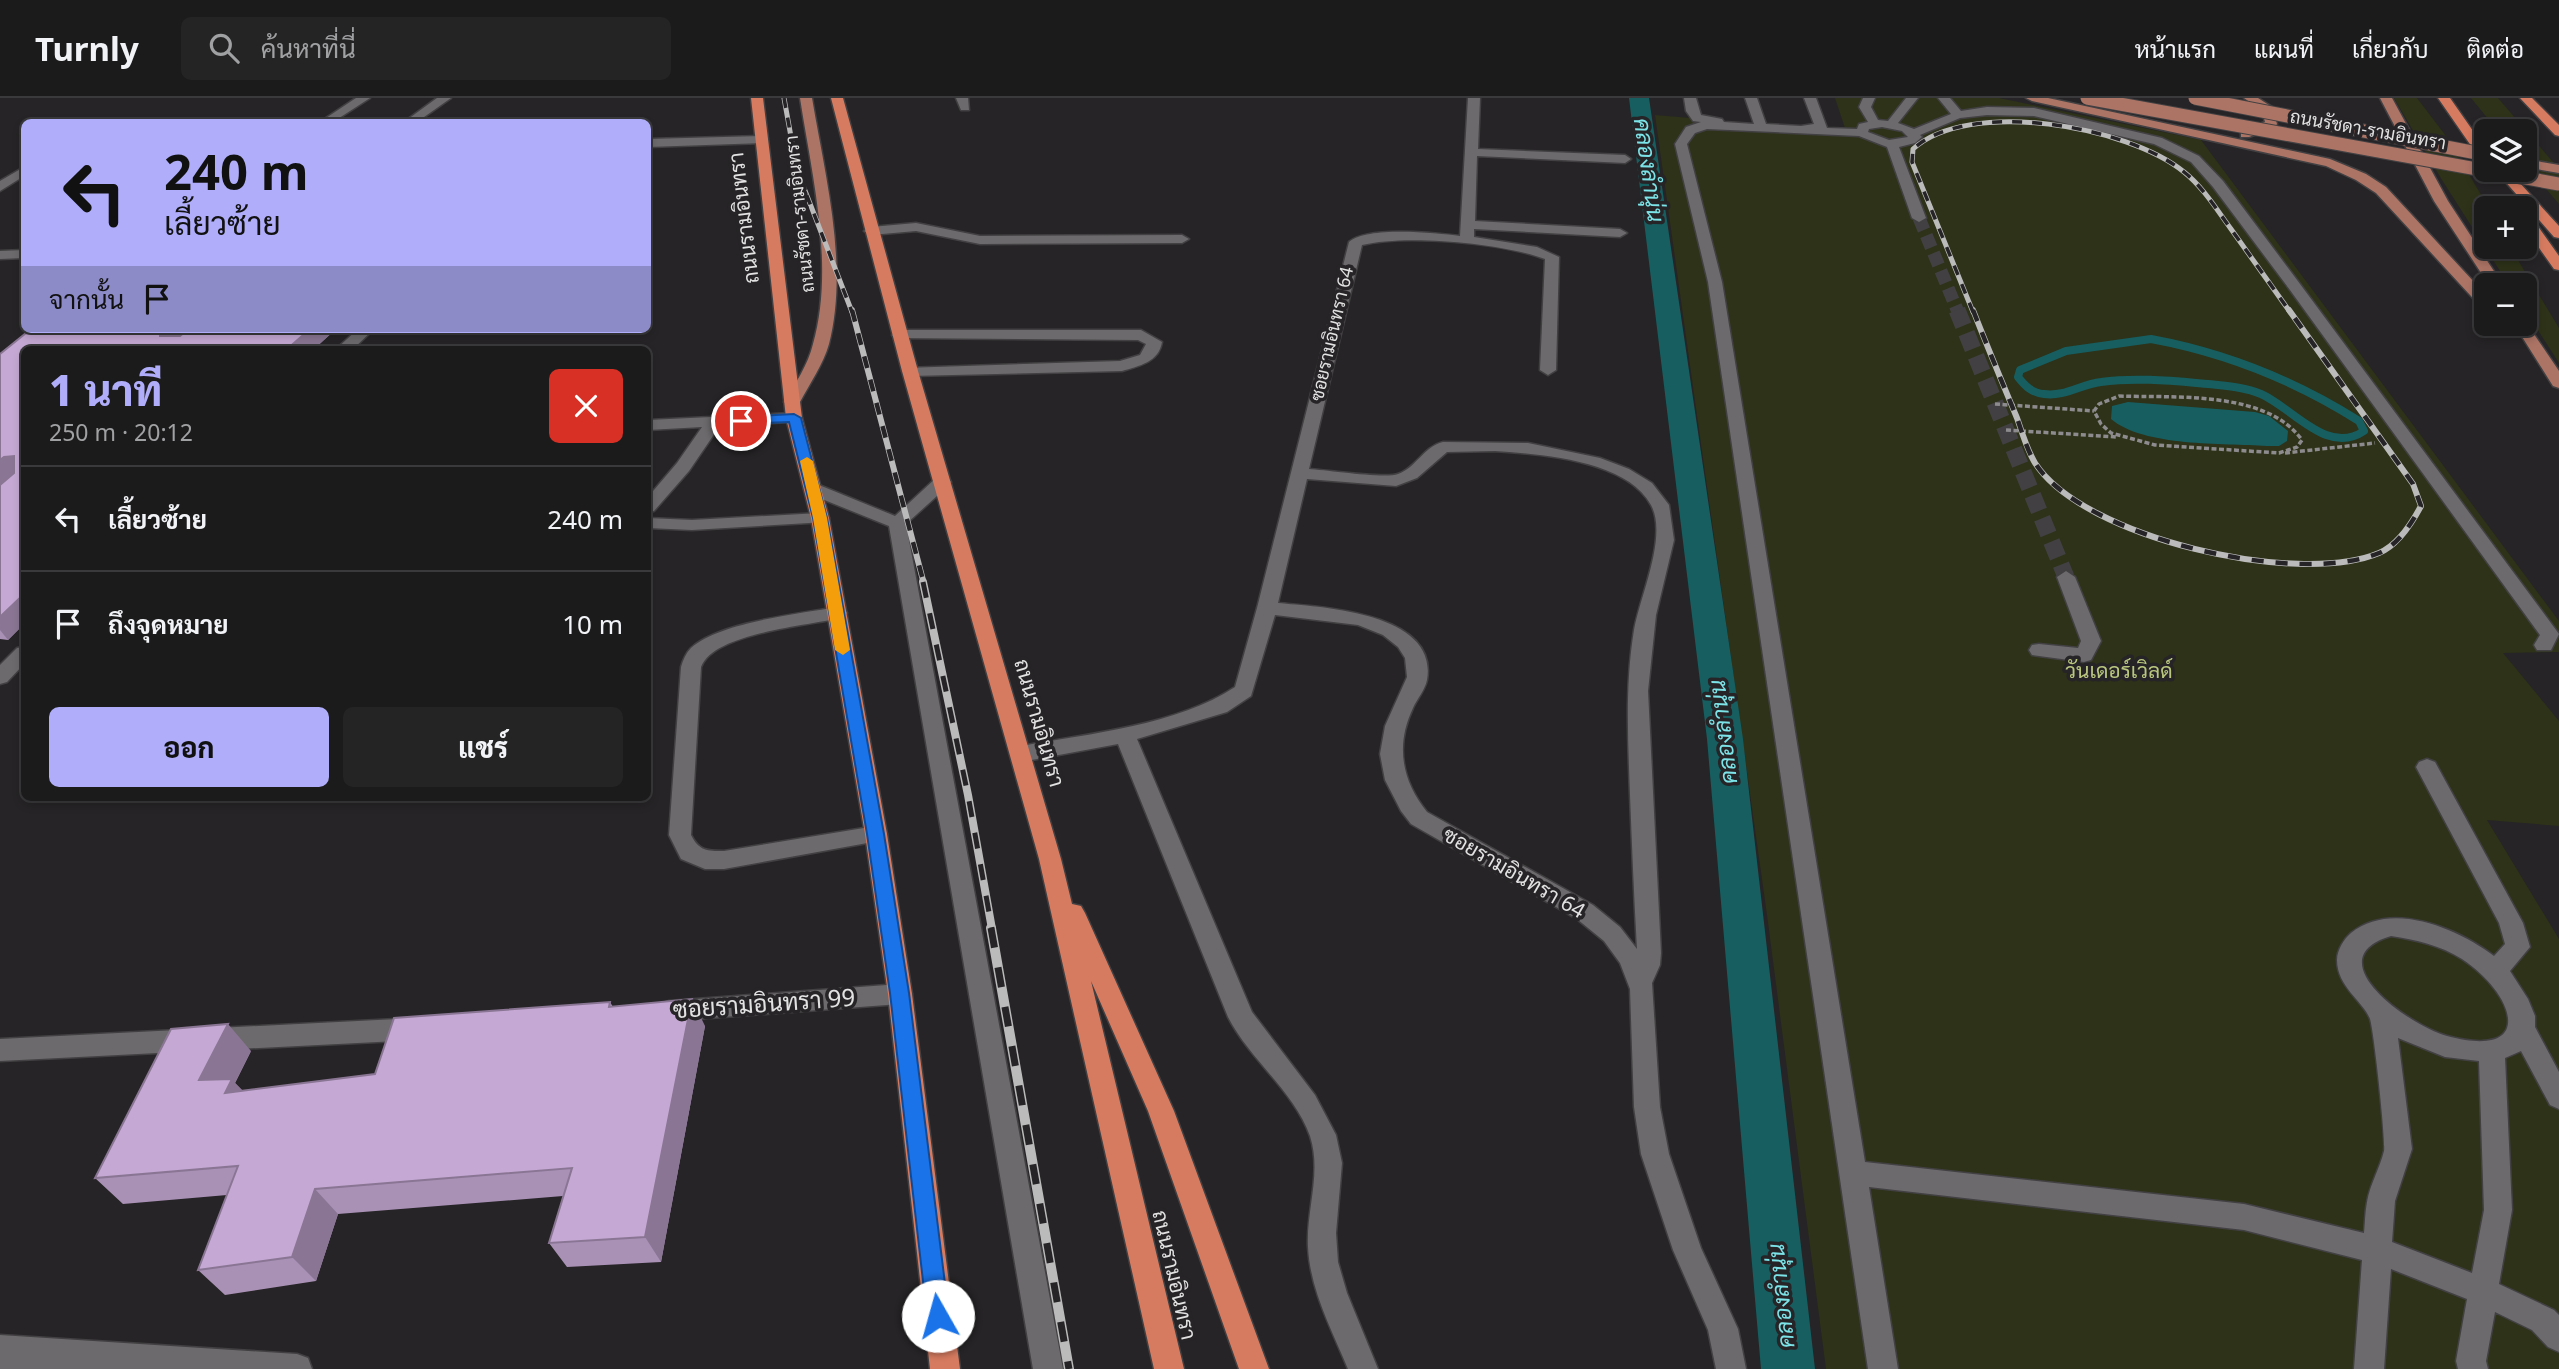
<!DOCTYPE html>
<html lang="th">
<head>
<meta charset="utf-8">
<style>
  :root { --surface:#1c1b1c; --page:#252425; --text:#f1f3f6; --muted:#a0a1a3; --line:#3a393b; --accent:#b0aefa }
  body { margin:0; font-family:"Noto Sans",Sarabun,sans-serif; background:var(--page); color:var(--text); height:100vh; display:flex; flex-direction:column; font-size:26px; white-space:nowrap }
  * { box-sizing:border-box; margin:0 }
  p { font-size:23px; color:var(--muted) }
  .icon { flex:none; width:38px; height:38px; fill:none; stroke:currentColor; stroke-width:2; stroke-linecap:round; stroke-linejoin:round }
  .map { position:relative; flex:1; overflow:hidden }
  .details { position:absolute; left:21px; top:248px; width:630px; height:455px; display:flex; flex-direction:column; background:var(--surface); border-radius:10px; box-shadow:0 4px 10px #0003,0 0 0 2px var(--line) }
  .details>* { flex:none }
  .guide { position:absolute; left:21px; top:21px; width:630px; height:214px; border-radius:10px; box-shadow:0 4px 10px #0003,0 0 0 2px var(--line); background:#b0aefa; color:#111; overflow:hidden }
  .controls { position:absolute; left:2474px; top:21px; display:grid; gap:14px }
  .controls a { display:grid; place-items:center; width:63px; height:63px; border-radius:10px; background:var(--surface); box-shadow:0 4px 10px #0003,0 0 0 2px var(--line); font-size:35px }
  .pin { position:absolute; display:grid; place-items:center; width:60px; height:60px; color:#fff; margin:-30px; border:4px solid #fff; border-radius:50%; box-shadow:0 2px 7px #0007 }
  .me { position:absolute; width:77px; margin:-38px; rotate:353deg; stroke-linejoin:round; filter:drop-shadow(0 0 5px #0008) }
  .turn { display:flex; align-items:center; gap:24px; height:147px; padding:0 28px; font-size:32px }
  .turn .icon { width:91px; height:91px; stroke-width:2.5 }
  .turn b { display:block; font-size:49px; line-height:60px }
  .then { display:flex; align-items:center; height:66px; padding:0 28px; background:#0003; gap:14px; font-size:26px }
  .round { display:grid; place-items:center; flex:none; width:74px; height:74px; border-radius:10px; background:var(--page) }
  .overview { display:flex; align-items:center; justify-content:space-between; height:119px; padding:0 28px }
  h1 { font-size:42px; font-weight:800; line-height:52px; color:var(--accent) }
  .action { display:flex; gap:14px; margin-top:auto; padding:14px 28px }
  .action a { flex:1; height:80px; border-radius:10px; background:var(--accent); color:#111; font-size:28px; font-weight:800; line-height:80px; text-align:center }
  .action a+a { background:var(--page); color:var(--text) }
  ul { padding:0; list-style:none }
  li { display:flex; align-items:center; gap:21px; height:105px; padding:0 28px; border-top:2px solid var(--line) }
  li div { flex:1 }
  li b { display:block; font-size:26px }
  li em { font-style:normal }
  header { display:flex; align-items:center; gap:42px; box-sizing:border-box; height:98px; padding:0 35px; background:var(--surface); border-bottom:2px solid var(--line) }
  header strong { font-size:33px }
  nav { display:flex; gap:38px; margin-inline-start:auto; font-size:24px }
  .search { width:490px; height:63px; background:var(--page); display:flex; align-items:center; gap:18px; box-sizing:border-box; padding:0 24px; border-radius:10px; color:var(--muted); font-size:26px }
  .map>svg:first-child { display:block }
  .green { fill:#2d3218 }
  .water { fill:#175e61 }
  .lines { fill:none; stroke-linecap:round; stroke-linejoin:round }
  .stream { stroke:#175e61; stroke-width:8 }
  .canal { fill:#175e61; fill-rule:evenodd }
  .minor-tunnel-far1 { stroke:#424042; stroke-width:13; stroke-dasharray:13 6; stroke-linecap:butt }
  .minor-tunnel { stroke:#424042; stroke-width:17; stroke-dasharray:17 8; stroke-linecap:butt }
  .minor-casing { stroke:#424042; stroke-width:3 }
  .major-casing { stroke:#424042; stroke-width:3 }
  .highway-casing { stroke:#424042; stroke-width:3 }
  .path { stroke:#8d8b8d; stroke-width:3.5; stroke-dasharray:5 2.5; stroke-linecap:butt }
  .minor { fill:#6c6a6c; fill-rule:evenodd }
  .major { fill:#ac7465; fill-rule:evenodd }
  .highway { fill:#d77b60; fill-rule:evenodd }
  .rail-far3-casing { stroke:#bcbbbc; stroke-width:5 }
  .rail-far2-casing { stroke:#bcbbbc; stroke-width:6 }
  .rail-far1-casing { stroke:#bcbbbc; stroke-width:8 }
  .rail-casing { stroke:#bcbbbc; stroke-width:10 }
  .rail-far3 { stroke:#262426; stroke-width:3.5; stroke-dasharray:10; stroke-linecap:butt }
  .rail-far2 { stroke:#262426; stroke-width:4.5; stroke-dasharray:12; stroke-linecap:butt }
  .rail-far1 { stroke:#262426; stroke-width:5; stroke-dasharray:16; stroke-linecap:butt }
  .rail { stroke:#262426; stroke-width:7; stroke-dasharray:20; stroke-linecap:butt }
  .major-bridge-casing { stroke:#424042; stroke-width:15; stroke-linecap:butt }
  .major-bridge { stroke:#ac7465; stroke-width:13 }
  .wall { fill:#a991b6 }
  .shaded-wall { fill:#8a7694 }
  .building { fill:#c5a9d4; stroke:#8a7694; stroke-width:2 }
  .route { fill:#1a73e8; stroke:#114b97; stroke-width:2 }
  .slow { fill:#f59e0b }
  .labels { text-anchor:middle; stroke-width:7; stroke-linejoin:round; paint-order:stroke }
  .far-street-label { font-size:18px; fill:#e3e2e3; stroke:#262426 }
  .street-label { font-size:21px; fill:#e3e2e3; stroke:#262426 }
  .park-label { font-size:21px; fill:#b9c77e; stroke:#262426 }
  .water-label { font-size:23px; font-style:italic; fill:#7ce4e8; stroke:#262426 }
  .near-street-label { font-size:24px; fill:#e3e2e3; stroke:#262426 }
</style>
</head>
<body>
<header>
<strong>Turnly</strong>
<div class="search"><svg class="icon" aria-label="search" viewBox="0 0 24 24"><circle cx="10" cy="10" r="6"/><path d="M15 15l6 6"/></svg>ค้นหาที่นี่</div>
<nav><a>หน้าแรก</a><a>แผนที่</a><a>เกี่ยวกับ</a><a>ติดต่อ</a></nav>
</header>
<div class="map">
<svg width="2559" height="1271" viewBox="0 0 2559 1271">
  <rect width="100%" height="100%" fill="#262426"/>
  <path class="green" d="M1835 0H1999L2201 42 2559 523V554L2503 555 2559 623V728L2487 722 2559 841V1271H1826L1767 817 1655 17 1846 33Z
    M2394 0H2417L2446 38 2489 110H2487V149H2510L2559 230V265L2525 212V187H2509L2442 82Z
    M2471 0H2498L2559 71V106L2525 66V33H2498Z"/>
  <path class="water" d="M2128 304 2255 314 2269 318 2288 333 2287 343 2279 348H2267C2223 345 2144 349 2111 321L2112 308Z"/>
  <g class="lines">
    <path class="stream" d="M2151 241C2227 255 2294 282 2359 323L2364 333C2327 358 2293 310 2261 296 2244 289 2226 288 2208 286 2173 283 2136 279 2101 284 2081 286 2065 299 2044 296 2032 295 2025 288 2018 279L2020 272 2066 253Z"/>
    <path class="canal" d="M1629 0H1649L1743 641 1815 1271H1761L1707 641Z"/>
    <path class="minor-tunnel-far1" d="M1919 120 1958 214"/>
    <path class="minor-tunnel" d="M1957 212 2066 479"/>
    <g class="minor-casing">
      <path id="minor" d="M356 0H370L333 24H320Z
        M437 0H451L417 24H404Z
        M956 0H968L969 12H961Z
        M1468 0H1480L1478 51 1625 57 1631 61 1625 65 1477 58 1475 123 1620 131 1627 135 1620 139 1474 131V139L1537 149 1559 159 1556 272 1548 277 1540 272 1545 161C1502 145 1406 136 1362 147L1309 371C1327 372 1385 381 1398 376 1416 370 1423 349 1443 344L1528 345 1600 360 1629 371 1652 385 1669 407 1674 442 1656 517 1648 593 1661 855 1660 867 1652 885 1660 1009 1669 1056 1701 1150 1738 1231 1746 1271H1716L1708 1232 1673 1152 1641 1056 1634 1009 1630 891 1620 865 1604 843 1577 821 1411 726 1401 713 1385 682 1380 656 1385 628 1407 579 1405 560 1398 549 1383 537 1358 527 1275 517 1251 598 1227 614 1137 641 1252 914 1315 997 1336 1037 1342 1065 1336 1135 1338 1164 1347 1195 1378 1271H1348C1332 1232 1310 1192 1308 1149 1306 1112 1322 1075 1310 1038 1294 993 1250 962 1228 919L1118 646 1021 664 1013 661 1010 656 1013 651 1021 648C1088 636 1178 627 1235 589L1257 510 1349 144C1368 128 1435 135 1460 138ZM1495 353C1540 356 1627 362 1651 407 1668 438 1640 498 1634 532 1625 587 1628 641 1630 697 1632 748 1634 800 1637 851L1620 829 1593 807 1427 714C1402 683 1395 648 1413 610 1417 601 1425 592 1427 582 1439 514 1320 509 1278 505L1307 381 1396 388 1417 380 1447 354Z
        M1684 0H1696L1701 17 1722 21 1724 24 1754 26 1745 0H1757L1766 26 1801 28 1814 26 1804 0H1816L1827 30 1857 31 1859 26 1868 24 1859 9 1863 0H1875L1871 9 1878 22 1888 23 1906 0H1918L1898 25 1914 31 1951 16 1938 0H1950L1961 13 1987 9 2034 10 2162 40 2199 58 2223 83 2300 186 2559 536 2551 552H2537L2534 547 2540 537 2290 192 2213 89 2191 64 2154 46 2034 18 1987 17 1960 20 1920 37 1922 39 1915 45 1899 49 1926 120 1919 124 1912 120 1887 49 1859 38 1707 31 1695 35 1687 46 1722 184 1865 1064 2244 1106 2364 1135C2365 1125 2365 1114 2367 1104 2370 1086 2380 1070 2384 1053 2386 1043 2374 933 2370 921 2364 904 2337 889 2337 862 2337 852 2344 841 2351 835 2392 802 2458 831 2494 858L2505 846 2499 825 2416 669 2419 664 2427 661 2435 664 2523 825 2530 849 2510 873 2528 901 2535 918V929L2559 974V1011L2550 1007 2521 953 2505 960 2512 1112 2499 1186 2554 1212 2559 1217V1254L2548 1249 2532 1232 2495 1214 2486 1263 2488 1271H2458L2456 1263 2467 1201 2391 1171 2384 1271H2354L2362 1162 2244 1132 1869 1089 1898 1271H1868L1708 184 1675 46 1686 29 1701 24 1693 23 1686 13ZM1882 29 1902 33 1908 39 1889 42 1868 34 1869 31ZM2391 838C2416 842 2440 847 2462 861 2515 896 2537 962 2447 938 2410 928 2314 861 2391 838ZM2398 940 2445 959 2479 963 2484 1112 2472 1175 2392 1144 2395 1103 2412 1051Z
        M761 38 765 39V45L648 49V41Z
        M24 69V78L0 93V83Z
        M916 125 980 138 1182 137 1189 141 1182 145 980 146 916 133 871 137 864 133 871 129Z
        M24 152V160L0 161V153Z
        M358 231H374L352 252H335Z
        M900 232H1141L1162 244C1159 264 1139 268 1122 273L910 278 904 276 902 273 904 270 1120 263 1140 257 1146 246 1138 242 895 240 892 237Z
        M794 315 802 320 800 323 719 329 689 373 654 413 648 414V399L677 365 702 329 648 332V322Z
        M942 379 948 380 951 384 948 388 906 426 1063 1271H1033L889 428 807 395 804 391 807 387H819L895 418 936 380Z
        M820 415 826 416 829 420 826 424 692 432 648 430V420L692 422Z
        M2066 473 2075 479 2101 543 2091 562 2084 564 2039 558 2032 557 2029 552 2032 547 2039 546 2078 550 2081 543 2057 479Z
        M837 509 844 511 847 515 844 519C810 528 714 534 701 569L691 737C699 753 707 753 724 753L876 728 884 730 887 736 884 742 724 771H705L681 761 669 737 681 569C683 562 686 555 691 550 720 524 799 516 837 509Z
        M24 549V566L7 584 0 586V567L17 550Z
        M900 886 909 889 912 896 909 903 900 906 669 923 660 920 656 913 660 906 669 903Z
        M417 920 426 923 430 931 426 939 417 942 0 963V941Z
        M0 1237 297 1256 308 1260 312 1271H0Z"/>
    </g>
    <g class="major-casing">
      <path id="major" d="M800 0H812C825 78 849 167 829 246 823 267 810 285 800 304L792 309 784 304C795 286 808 267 813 246 835 168 812 78 800 0Z
        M2026 0H2048L2330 61 2366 76 2386 89 2487 198V211L2482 210 2376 95 2356 82 2326 68 2032 3Z
        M2244 0H2258L2272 9 2277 26 2275 29 2249 39H2241V33L2265 24 2262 13Z
        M2380 0H2392L2448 103 2503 187H2489L2434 103Z
        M2525 61 2559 67V75L2525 69Z
        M2525 223 2559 273V290L2553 288 2514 226H2525Z"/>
    </g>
    <g class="highway-casing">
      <path id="highway" d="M751 0H763L802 320 829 420 887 736 912 896 960 1271H930L888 896 865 736 811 420 786 320Z
        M831 0H843L918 273 1061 761 1072 806 1081 808 1085 815 1174 1013 1269 1271H1239L1148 1013 1091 883 1184 1271H1154L1039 761 902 273Z
        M2438 0H2450L2487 53V66L2483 65Z
        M2520 0H2532L2559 27V38L2555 37Z
        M2495 72H2508L2559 128V140L2554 139Z
        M2525 116 2530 117 2559 158V172L2554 171 2525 130Z"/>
    </g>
    <path class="path" d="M2119 298C2175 300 2266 292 2302 342L2297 349 2279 355 2155 347 2111 335 2101 326 2094 313 2099 306Z
      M1995 306 2094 313
      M2006 332 2117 339
      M2285 355 2375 345"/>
    <use href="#minor" class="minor"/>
    <use href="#major" class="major"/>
    <use href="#highway" class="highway"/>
    <g class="rail-far3-casing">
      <path id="rail-far3" d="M784 0 797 72 852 214
        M1973 214 1912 64 1913 51C1969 0 2128 28 2184 74 2203 89 2217 112 2231 131 2251 159 2271 187 2290 214"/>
    </g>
    <g class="rail-far2-casing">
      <path id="rail-far2" d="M852 212 924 486
        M1973 212C1987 248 2002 284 2017 320 2022 334 2027 352 2035 365 2083 440 2298 489 2379 455 2398 447 2412 425 2421 408L2413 386 2289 212"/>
    </g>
    <g class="rail-far1-casing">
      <path id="rail-far1" d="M923 484 968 697 992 831"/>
    </g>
    <g class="rail-casing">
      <path id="rail" d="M991 830 1069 1271"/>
    </g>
    <use href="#rail-far3" class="rail-far3"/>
    <use href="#rail-far2" class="rail-far2"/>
    <use href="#rail-far1" class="rail-far1"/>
    <use href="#rail" class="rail"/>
    <g class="major-bridge-casing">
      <path id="major-bridge" d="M2087 0 2559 86
        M2195 0 2487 57"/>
    </g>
    <use href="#major-bridge" class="major-bridge"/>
  </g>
  <path class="wall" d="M31 231H336L313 252H24V526L8 542 0 541V256Z
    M610 904 613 909 705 928 661 1164 567 1169 549 1145 563 1098 338 1116 316 1183 225 1197 198 1172 227 1097 123 1106 95 1080 251 953 235 985 243 993 375 976Z"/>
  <path class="shaded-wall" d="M163 231H191L169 250 160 238V234Z
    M310 231H336L313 252H286Z
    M14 358 24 373 0 390V362L4 359Z
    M24 496V526L8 542 0 532V519Z
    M692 901 705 928 661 1164 645 1139Z
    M228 926 251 953 235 985 256 1007 249 1021 199 982Z
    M315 1091 338 1116 316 1183 292 1159Z"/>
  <path class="building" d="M31 231H163L160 234V238H180L188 231H310L286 252H24V496L0 519V387L14 375V358L4 359 0 362V256Z
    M692 901 645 1139 549 1145 572 1070 315 1091 292 1159 198 1172 238 1068 95 1080 171 931 228 926 199 982 232 981 225 995 375 976 394 920 610 904 609 909Z"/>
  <path class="route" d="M794 316 801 320 827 420 884 736 909 895 949 1218 946 1226 938 1229 930 1226 927 1218 890 895 867 736 813 420 789 324 741 326 735 323 741 319Z"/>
  <path class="slow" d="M807 359 813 363 827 420 850 552 843 557 835 552 813 420 800 363Z"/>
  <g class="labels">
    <g class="far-street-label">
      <text transform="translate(2368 32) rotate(10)" y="6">ถนนรัชดา-รามอินทรา</text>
      <text transform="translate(800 116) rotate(-96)" y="6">ถนนรัชดา-รามอินทรา</text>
      <text transform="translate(1332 236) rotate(-77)" y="6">ซอยรามอินทรา 64</text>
    </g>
    <g class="street-label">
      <text transform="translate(744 120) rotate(-97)" y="7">ถนนรามอินทรา</text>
      <text transform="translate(1039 625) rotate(74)" y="7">ถนนรามอินทรา</text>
      <text transform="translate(1514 775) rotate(30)" y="7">ซอยรามอินทรา 64</text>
      <text transform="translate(1174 1177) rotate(77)" y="7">ถนนรามอินทรา</text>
    </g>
    <g class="park-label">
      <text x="2119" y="580">วันเดอร์เวิลด์</text>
    </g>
    <g class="water-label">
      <text transform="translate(1649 72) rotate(82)" y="8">คลองลำนุ่น</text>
      <text transform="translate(1723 634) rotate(-97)" y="8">คลองลำนุ่น</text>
      <text transform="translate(1781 1198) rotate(-96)" y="8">คลองลำนุ่น</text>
    </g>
    <g class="near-street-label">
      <text transform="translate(764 906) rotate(-4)" y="8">ซอยรามอินทรา 99</text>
    </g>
  </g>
</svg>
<div class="controls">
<a><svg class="icon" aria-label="layers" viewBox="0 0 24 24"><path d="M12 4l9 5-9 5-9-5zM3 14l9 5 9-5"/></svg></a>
<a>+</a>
<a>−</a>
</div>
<div class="pin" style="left:741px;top:323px;background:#d93025"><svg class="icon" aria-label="arrive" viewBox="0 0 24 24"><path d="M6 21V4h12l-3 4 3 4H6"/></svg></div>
<svg class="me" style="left:938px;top:1218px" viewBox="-20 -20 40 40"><circle r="19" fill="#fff"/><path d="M0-13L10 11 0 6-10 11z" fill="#1a73e8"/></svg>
<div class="guide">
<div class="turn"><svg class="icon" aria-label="left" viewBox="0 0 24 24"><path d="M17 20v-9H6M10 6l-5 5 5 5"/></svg><div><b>240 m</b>เลี้ยวซ้าย</div></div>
<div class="then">จากนั้น<svg class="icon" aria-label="arrive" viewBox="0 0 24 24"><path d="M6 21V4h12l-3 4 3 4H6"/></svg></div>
</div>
<section class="details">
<div class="overview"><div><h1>1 นาที</h1><p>250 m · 20:12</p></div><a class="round" style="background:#d93025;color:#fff"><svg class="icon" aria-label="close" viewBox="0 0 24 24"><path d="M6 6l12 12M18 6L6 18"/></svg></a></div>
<ul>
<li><svg class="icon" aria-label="left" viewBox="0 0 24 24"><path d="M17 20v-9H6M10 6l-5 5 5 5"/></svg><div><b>เลี้ยวซ้าย</b></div><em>240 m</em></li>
<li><svg class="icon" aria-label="arrive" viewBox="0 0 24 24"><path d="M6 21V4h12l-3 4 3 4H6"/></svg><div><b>ถึงจุดหมาย</b></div><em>10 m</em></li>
</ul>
<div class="action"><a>ออก</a><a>แชร์</a></div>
</section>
</div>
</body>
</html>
